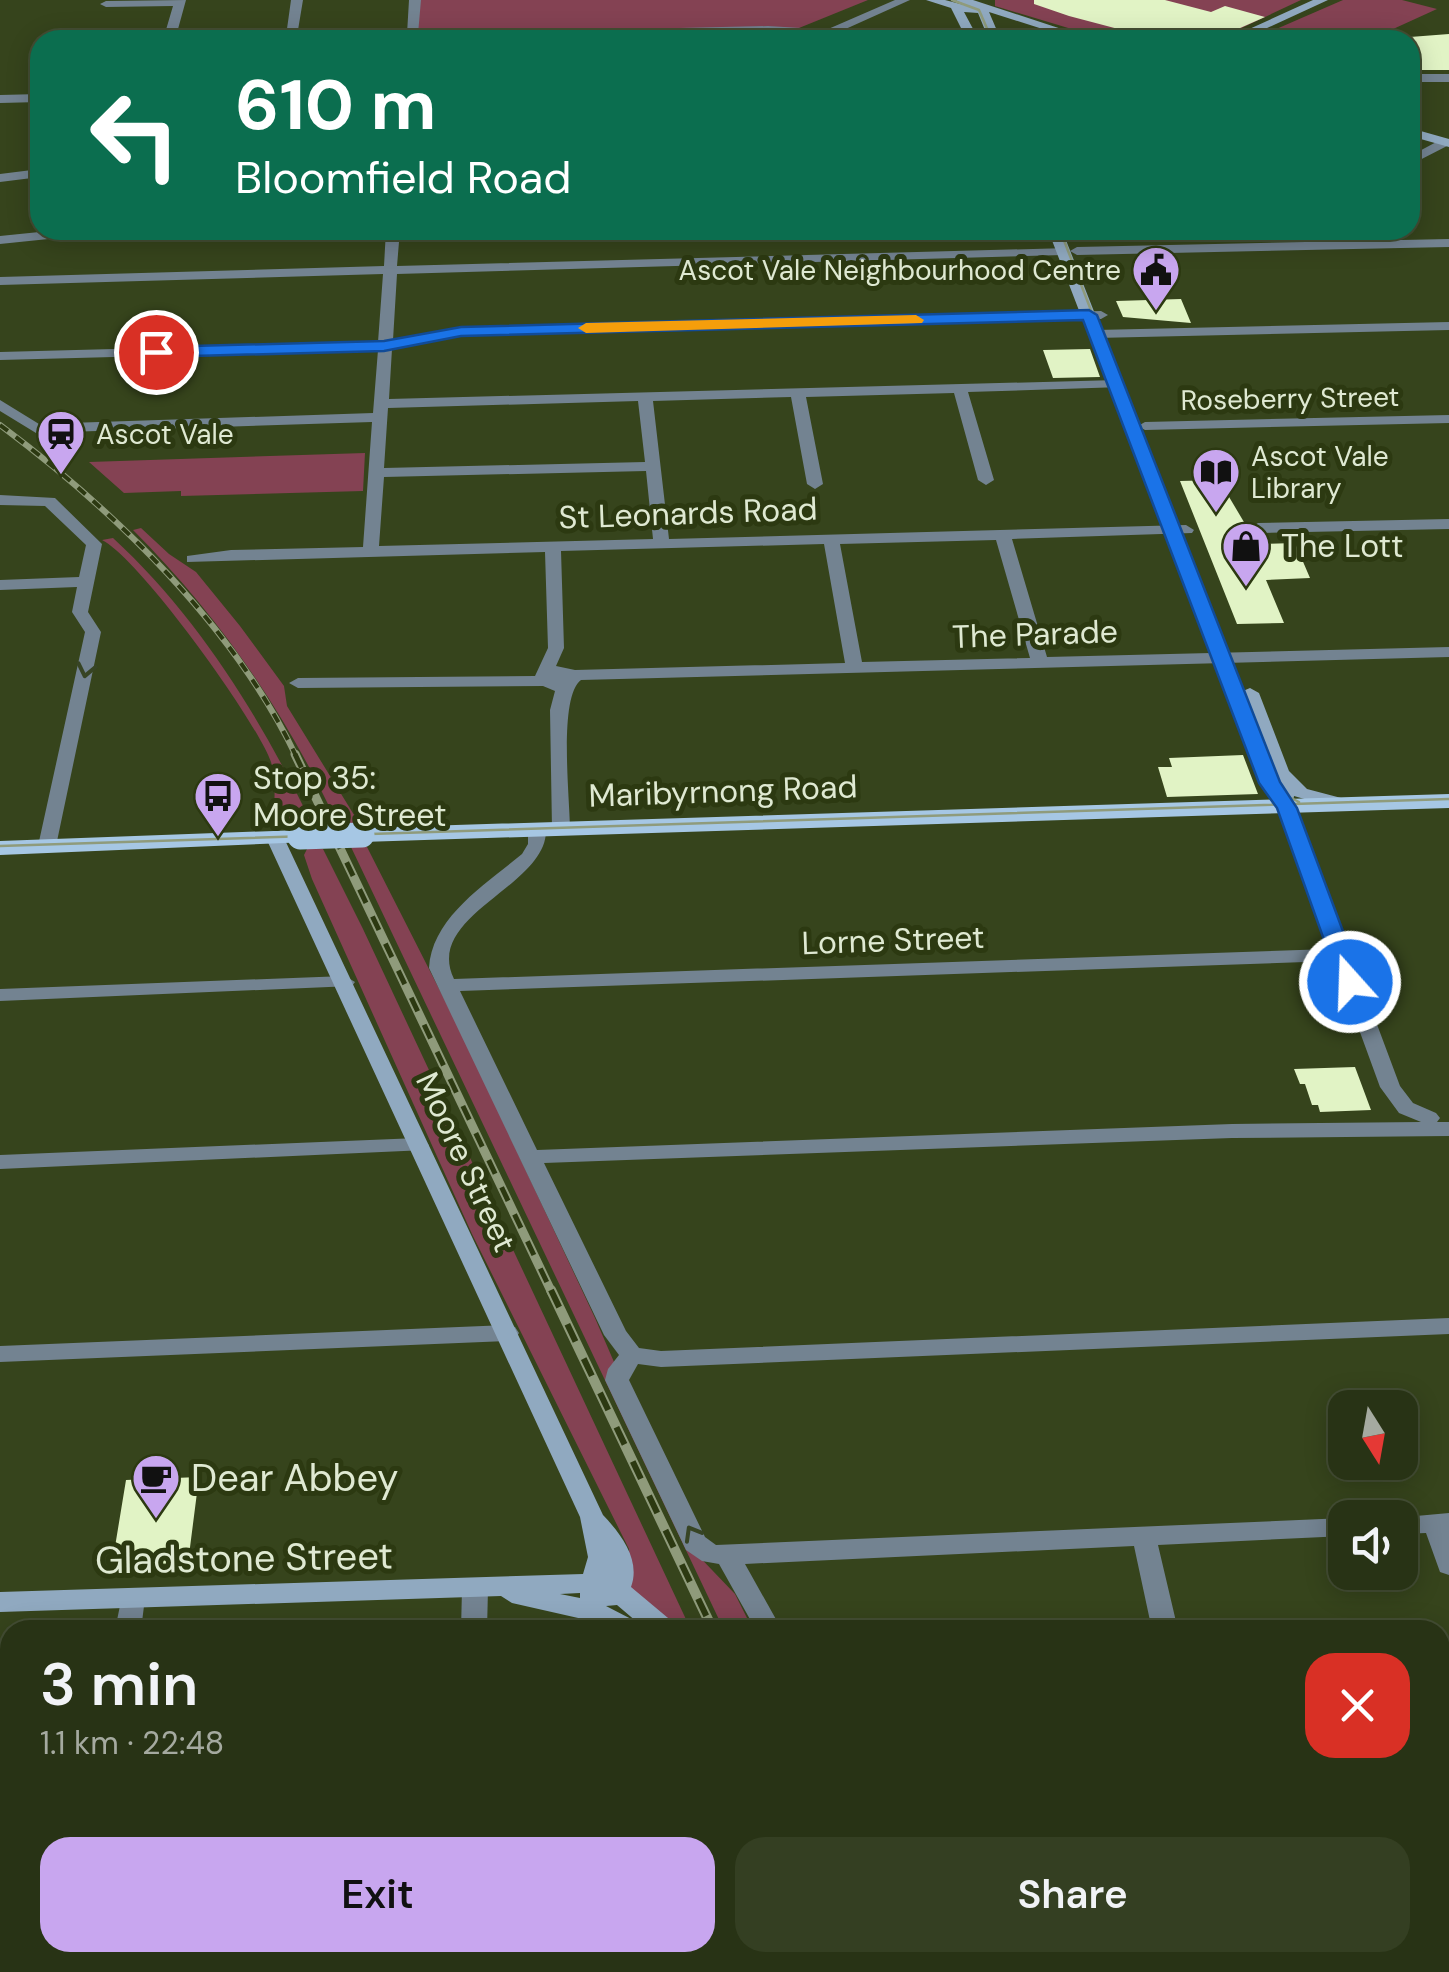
<!DOCTYPE html>
<html lang="en">
<head>
<meta charset="utf-8">
<style>
  :root { --surface:#283315; --page:#343f22; --text:#f1f3f6; --muted:#a5aaa0; --line:#444e34; --accent:#c8a6ef }
  body { margin:0; font-family:"DM Sans",sans-serif; background:var(--page); color:var(--text); height:100vh; display:flex; flex-direction:column; font-size:38px; white-space:nowrap }
  * { box-sizing:border-box; margin:0 }
  p { font-size:32px; color:var(--muted) }
  .icon { flex:none; width:55px; height:55px; fill:none; stroke:currentColor; stroke-width:2; stroke-linecap:round; stroke-linejoin:round }
  .map { position:relative; flex:1; overflow:hidden }
  .side { position:absolute; left:0px; top:1620px; width:1450px; height:352px; display:flex; flex-direction:column; background:var(--surface); border-radius:30px 30px 0 0; box-shadow:0 5px 25px #0003,0 0 0 2px var(--line) }
  .side>* { flex:none }
  .hud { position:absolute; left:30px; top:30px; width:1390px; height:210px; border-radius:30px; box-shadow:0 5px 25px #0003,0 0 0 2px var(--line); background:#0b6e4f; color:#fff; overflow:hidden }
  .needle { width:65px; rotate:169deg }
  .controls { position:absolute; left:1328px; top:1390px; display:grid; gap:20px }
  .controls a { display:grid; place-items:center; width:90px; height:90px; border-radius:20px; background:var(--surface); box-shadow:0 5px 25px #0003,0 0 0 2px var(--line); font-size:50px }
  .pin { position:absolute; display:grid; place-items:center; width:85px; height:85px; color:#fff; margin:-42px; border:5px solid #fff; border-radius:50%; box-shadow:0 2px 10px #0007 }
  .me { position:absolute; width:110px; margin:-55px; rotate:340deg; stroke-linejoin:round; filter:drop-shadow(0 0 8px #0008) }
  .turn { display:flex; align-items:center; gap:35px; height:210px; padding:0 40px; font-size:45px }
  .turn .icon { width:130px; height:130px; stroke-width:2.5 }
  .turn b { display:block; font-size:70px; line-height:85px }
  .round { display:grid; place-items:center; flex:none; width:105px; height:105px; border-radius:30px; background:var(--page) }
  .summary { display:flex; align-items:center; justify-content:space-between; height:170px; padding:0 40px }
  h1 { font-size:60px; font-weight:600; line-height:75px }
  .button { display:flex; gap:20px; margin-top:auto; padding:20px 40px }
  .button a { flex:1; height:115px; border-radius:30px; background:var(--accent); color:#111; font-size:40px; font-weight:600; line-height:115px; text-align:center }
  .button a+a { background:var(--page); color:var(--text) }
  .map>svg:first-child { display:block }
  .green { fill:#844253 }
  .building { fill:#e1f3c5 }
  .lines { fill:none; stroke-linecap:round; stroke-linejoin:round }
  .street { fill:#738391; fill-rule:evenodd }
  .secondary { fill:#90a9c0; fill-rule:evenodd }
  .primary { fill:#a6c7e4; fill-rule:evenodd }
  .tram { stroke:#8f9b7b; stroke-width:2.5 }
  .rail-far2-casing { stroke:#8f9b7b; stroke-width:6 }
  .rail-far1-casing { stroke:#8f9b7b; stroke-width:9 }
  .rail-casing { stroke:#8f9b7b; stroke-width:10 }
  .rail-far2 { stroke:#2c3911; stroke-width:4; stroke-dasharray:10; stroke-linecap:butt }
  .rail-far1 { stroke:#2c3911; stroke-width:5; stroke-dasharray:15; stroke-linecap:butt }
  .rail { stroke:#2c3911; stroke-width:6; stroke-dasharray:19; stroke-linecap:butt }
  .primary-bridge { stroke:#a6c7e4; stroke-width:25 }
  .oneway { stroke:#374424 }
  .route { fill:#1a73e8; stroke:#114b97; stroke-width:2.5 }
  .slow { fill:#f59e0b }
  .labels { text-anchor:middle; stroke-width:10; stroke-linejoin:round; paint-order:stroke }
  .far-poi-label { font-size:28px; fill:#dfe9d2; stroke:#2c3911; text-anchor:start }
  .far-street-label { font-size:28px; fill:#dfe9d2; stroke:#2c3911 }
  .street-label { font-size:32px; fill:#dfe9d2; stroke:#2c3911 }
  .poi-label { font-size:32px; fill:#dfe9d2; stroke:#2c3911; text-anchor:start }
  .near-poi-label { font-size:38px; fill:#dfe9d2; stroke:#2c3911; text-anchor:start }
  .near-street-label { font-size:38px; fill:#dfe9d2; stroke:#2c3911 }
</style>
</head>
<body>
<div class="map">
<svg width="1449" height="1972" viewBox="0 0 1449 1972">
  <rect width="100%" height="100%" fill="#36441c"/>
  <path class="green" d="M419 0H868L799 28 437 35 417 31Z
    M995 0H1301L1216 40H1108L995 6Z
    M1343 0H1402L1437 9 1369 40H1251Z
    M759 31 826 40H544L567 34Z
    M365 453 363 491 181 496V491L124 493 89 462Z
    M141 528 169 554 196 572 240 626 284 686 287 706 359 823H337C286 713 219 616 133 530Z
    M113 538C199 617 261 719 312 824H273C274 805 277 781 271 762 256 720 140 559 102 540Z
    M351 847H367L462 1034 595 1318 614 1362 613 1377 690 1547 735 1594 753 1630H724Z
    M307 849H323L363 929 691 1630H676L630 1590 629 1549 472 1234 312 879 304 855Z"/>
  <path class="building" d="M1034 0H1165L1211 12 1225 6 1265 17 1213 40H1160L1069 16 1034 4Z
    M1449 34V70H1410V37Z
    M1181 299 1191 323 1123 317 1116 301Z
    M1090 349 1100 377 1053 378 1043 350Z
    M1219 480 1257 544 1295 543 1310 578 1266 580 1284 623 1237 624 1180 481Z
    M1243 755 1258 794 1167 797 1158 767H1172L1169 758Z
    M1355 1067 1371 1110 1320 1112 1318 1105H1312L1305 1084H1300L1294 1069Z
    M199 1477 188 1563 112 1565 126 1480Z"/>
  <g class="lines">
    <path class="street" d="M186 0 175 40H163L173 6 106 7 100 4 106 1Z
      M291 0H303L297 36 407 34 409 0H421L418 34 768 26 801 28 819 33 895 0H910L830 36 837 40 768 32 277 40 286 36Z
      M1410 74H1449V82H1410Z
      M40 94V102L0 103V95Z
      M1442 139H1449V145L1410 165V156Z
      M40 169V177L0 182V174Z
      M59 230H104L97 234 0 244V236Z
      M386 230H400L397 266 1068 248 1070 251 1063 255 397 274 393 340 461 327 1101 311 1108 315 1101 319 461 335 392 349 389 399 1117 380 1124 384 1122 387 968 392 994 480 986 485 978 480 954 393 806 397 823 484 815 489 807 484 791 397 653 401 669 539 1186 525 1194 530 1192 533 1012 539 1047 657 1449 647V657L581 680C558 697 570 799 570 829L568 833H554L552 829 550 710 555 691 543 686 298 688 289 683 298 678 535 676 548 648 545 552 187 562V556L231 550 363 547 372 422 36 433 0 411V400L39 424 373 413 378 350 0 360V352L378 342 383 274 0 285V277L384 266ZM638 401 645 462 384 468 388 408ZM646 471 653 539 379 546 384 477ZM996 540 1030 658 862 662 840 544ZM824 544 845 663 575 670 556 666 564 648 561 551Z
      M1449 239V247L1077 255 1070 251 1077 247Z
      M1449 322V330L1096 338 1089 334 1096 330Z
      M1449 415V423L1145 430 1138 426 1145 422Z
      M0 495 55 498 102 544 88 612 101 632 56 846 47 852 38 846 85 632 72 612 77 587 0 590V580L79 577 86 545 45 506 0 505Z
      M1449 519V529L1258 533 1250 528 1258 523Z
      M1286 799 1295 805 1400 1086 1413 1103 1436 1113 1440 1118 1437 1122H1449V1136L1232 1138 544 1163 626 1331 639 1348 661 1351 1449 1318V1334L661 1367 638 1364 629 1380 705 1537 716 1545 1345 1518V1536L1158 1545 1178 1630H1152L1134 1546 745 1564 782 1630H756L719 1564 702 1561 686 1550 605 1380 608 1369 619 1355 604 1335 429 968C432 917 486 884 522 854L528 844V830L537 824 546 830C547 887 423 915 454 979L1329 949 1277 805ZM1334 961 1380 1087 1399 1113 1421 1122 1232 1124 537 1150 460 991Z
      M345 976 355 982 352 986 0 1001V989Z
      M418 1138 429 1145 426 1150 0 1169V1155Z
      M507 1325 515 1327 519 1333 515 1339 507 1341 0 1362V1346Z
      M1449 1513V1575L1440 1572 1426 1533 1400 1534V1518H1394Z
      M475 1579 484 1582 488 1589 487 1630H461L462 1589 466 1582Z
      M132 1588 141 1591 145 1598 141 1630H115L123 1591Z
      M10 1844V1868L0 1869V1845Z
      M77 1962H105L103 1972H75Z
      M457 1962H485V1972H457Z
      M921 1962H950L954 1972H925Z
      M1203 1962H1232L1234 1972H1206Z"/>
    <path class="secondary" d="M926 0H945L968 6 955 0H973L1095 40H1077L989 12 1001 40H989L978 13 964 12 979 40H967L951 8Z
      M1313 0H1328L1241 40H1225Z
      M1410 128 1449 139V147L1410 136Z
      M1048 230H1062L1243 691 1250 688 1259 693 1289 771 1307 789 1345 799 1348 803 1345 807 1339 809 1294 796 1292 809H1280L1261 783Z
      M275 832 284 838 603 1515C621 1534 641 1560 631 1587L674 1623 678 1630H647L641 1625 644 1630H608L587 1620 512 1603 501 1596 0 1612V1592L583 1574 588 1557 580 1517 266 838ZM580 1593V1598L560 1594ZM617 1605 637 1622 606 1606Z
      M802 1962H831L835 1972H806Z"/>
    <path class="primary" d="M1449 794V808L362 842 350 835 362 828Z
      M300 830 312 837 308 842 0 855V841Z"/>
    <path class="tram" d="M952 0 979 10 992 40
      M1060 230 1273 782 1283 794 1299 802
      M0 846 1449 799"/>
    <g class="rail-far2-casing">
      <path id="rail-far2" d="M0 425C114 510 234 626 296 756"/>
    </g>
    <g class="rail-far1-casing">
      <path id="rail-far1" d="M295 754 552 1293"/>
    </g>
    <g class="rail-casing">
      <path id="rail" d="M551 1290 713 1630
        M871 1962 876 1972"/>
    </g>
    <use href="#rail-far2" class="rail-far2"/>
    <use href="#rail-far1" class="rail-far1"/>
    <use href="#rail" class="rail"/>
    <path class="primary-bridge" d="M300 837 362 835"/>
  </g>
  <defs><path id="oneway-chevron" d="M-2-3.5L2.5 0L-2 3.5" fill="none" stroke-width="1.6" stroke-linecap="round" stroke-linejoin="round" transform="scale(2.5)"/></defs>
  <g class="oneway">
    <use href="#oneway-chevron" transform="translate(86 670) rotate(102)"/>
    <use href="#oneway-chevron" transform="translate(692 1533) rotate(-120)"/>
  </g>
  <path class="route" d="M1089 310 1097 315 1280 782 1297 808 1362 982 1358 987H1342L1339 982 1277 808 1259 783 1083 320 461 336 384 351 156 357 148 352 156 347 384 341 461 327Z"/>
  <path class="slow" d="M916 315 924 320 922 323 586 333 578 328 586 323Z"/>
  <defs>
    <g id="civic-pin" transform="scale(2.5)"><path d="M0 17L-7.5 6A9.5 9.5 0 1 1 7.5 6Z" fill="#c8a6ef" stroke="#2c3911"/><path d="M-.6-6.5H3V-4.5H.6V-3L4-1V1h2V6H-6V1h2V-1L-.6-3ZM-1.2 2.5V6h2.4V2.5Z" fill="#111"/></g>
    <g id="station-pin" transform="scale(2.5)"><path d="M0 17L-7.5 6A9.5 9.5 0 1 1 7.5 6Z" fill="#c8a6ef" stroke="#2c3911"/><path d="M-3-6H3Q5-6 5-4V2Q5 4 3 4L4.5 6H3L1.5 4h-3L-3 6H-4.5L-3 4Q-5 4-5 2V-4Q-5-6-3-6ZM-3.5-4v3h7v-3ZM-3.5 1v1.5H-2V1ZM2 1v1.5H3.5V1Z" fill="#111"/></g>
    <g id="library-pin" transform="scale(2.5)"><path d="M0 17L-7.5 6A9.5 9.5 0 1 1 7.5 6Z" fill="#c8a6ef" stroke="#2c3911"/><path d="M-6-4Q-3-5.5-.7-3.5V5Q-3 3-6 4ZM6-4Q3-5.5 .7-3.5V5Q3 3 6 4Z" fill="#111"/></g>
    <g id="shop-pin" transform="scale(2.5)"><path d="M0 17L-7.5 6A9.5 9.5 0 1 1 7.5 6Z" fill="#c8a6ef" stroke="#2c3911"/><path d="M-5-2.5h2.3a2.7 3.5 0 0 1 5.4 0H5L5.5 6h-11ZM-1.5-2.5h3a1.5 2.3 0 0 0-3 0Z" fill="#111"/></g>
    <g id="bus-pin" transform="scale(2.5)"><path d="M0 17L-7.5 6A9.5 9.5 0 1 1 7.5 6Z" fill="#c8a6ef" stroke="#2c3911"/><path d="M-5-6H5V4H4V6H2V4H-2V6H-4V4H-5ZM-3.5-4V0h7V-4ZM-3.5 1.2v1.5H-2V1.2ZM2 1.2v1.5H3.5V1.2Z" fill="#111"/></g>
    <g id="cafe-pin" transform="scale(2.5)"><path d="M0 17L-7.5 6A9.5 9.5 0 1 1 7.5 6Z" fill="#c8a6ef" stroke="#2c3911"/><path d="M-5.5-4.5H6V0H3Q3 3.5 0 3.5H-2.5Q-5.5 3.5-5.5 0ZM3-3.2v2h1.7v-2ZM-6 4.5H4V6H-6Z" fill="#111"/></g>
  </defs>
  <g fill-rule="evenodd">
    <use href="#civic-pin" x="1156" y="270"/>
    <use href="#station-pin" x="61" y="434"/>
    <use href="#library-pin" x="1216" y="472"/>
    <use href="#shop-pin" x="1246" y="546"/>
    <use href="#bus-pin" x="218" y="796"/>
    <use href="#cafe-pin" x="156" y="1478"/>
  </g>
  <g class="labels">
    <g class="far-poi-label">
      <text x="1121" y="280" text-anchor="end">Ascot Vale Neighbourhood Centre</text>
      <text x="96" y="444">Ascot Vale</text>
      <text x="1251" y="466">Ascot Vale<tspan x="1251" dy="32">Library</tspan></text>
    </g>
    <g class="far-street-label">
      <text transform="translate(1290 398) rotate(-1)" y="10">Roseberry Street</text>
    </g>
    <g class="street-label">
      <text transform="translate(688 513) rotate(-2)" y="11">St Leonards Road</text>
      <text transform="translate(1035 634) rotate(-2)" y="11">The Parade</text>
      <text transform="translate(723 791) rotate(-2)" y="11">Maribyrnong Road</text>
      <text transform="translate(893 940) rotate(-2)" y="11">Lorne Street</text>
      <text transform="translate(466 1162) rotate(65)" y="11">Moore Street</text>
    </g>
    <g class="poi-label">
      <text x="1281" y="557">The Lott</text>
      <text x="253" y="789">Stop 35:<tspan x="253" dy="37">Moore Street</tspan></text>
    </g>
    <g class="near-poi-label">
      <text x="191" y="1491">Dear Abbey</text>
    </g>
    <g class="near-street-label">
      <text transform="translate(244 1558) rotate(-1)" y="13">Gladstone Street</text>
    </g>
  </g>
</svg>
<div class="controls">
<a><svg class="needle" viewBox="-14 -14 28 28"><path d="M0-13l5 13h-10z" fill="#e53935"/><path d="M0 13l5-13h-10z" fill="#a5aaa0"/></svg></a>
<a><svg class="icon" aria-label="sound" viewBox="0 0 24 24"><path d="M4 9h4l5-4v14l-5-4H4zM17 9q2 3 0 6"/></svg></a>
</div>
<div class="pin" style="left:156px;top:352px;background:#d93025"><svg class="icon" aria-label="arrive" viewBox="0 0 24 24"><path d="M6 21V4h12l-3 4 3 4H6"/></svg></div>
<svg class="me" style="left:1350px;top:982px" viewBox="-20 -20 40 40"><circle r="17" fill="#1a73e8" stroke="#fff" stroke-width="3"/><path d="M0-11L8 9 0 5-8 9z" fill="#fff"/></svg>
<div class="hud">
<div class="turn"><svg class="icon" aria-label="left" viewBox="0 0 24 24"><path d="M17 20v-9H6M10 6l-5 5 5 5"/></svg><div><b>610 m</b>Bloomfield Road</div></div>
</div>
<section class="side">
<div class="summary"><div><h1>3 min</h1><p>1.1 km · 22:48</p></div><a class="round" style="background:#d93025;color:#fff"><svg class="icon" aria-label="close" viewBox="0 0 24 24"><path d="M6 6l12 12M18 6L6 18"/></svg></a></div>
<div class="button"><a>Exit</a><a>Share</a></div>
</section>
</div>
</body>
</html>
